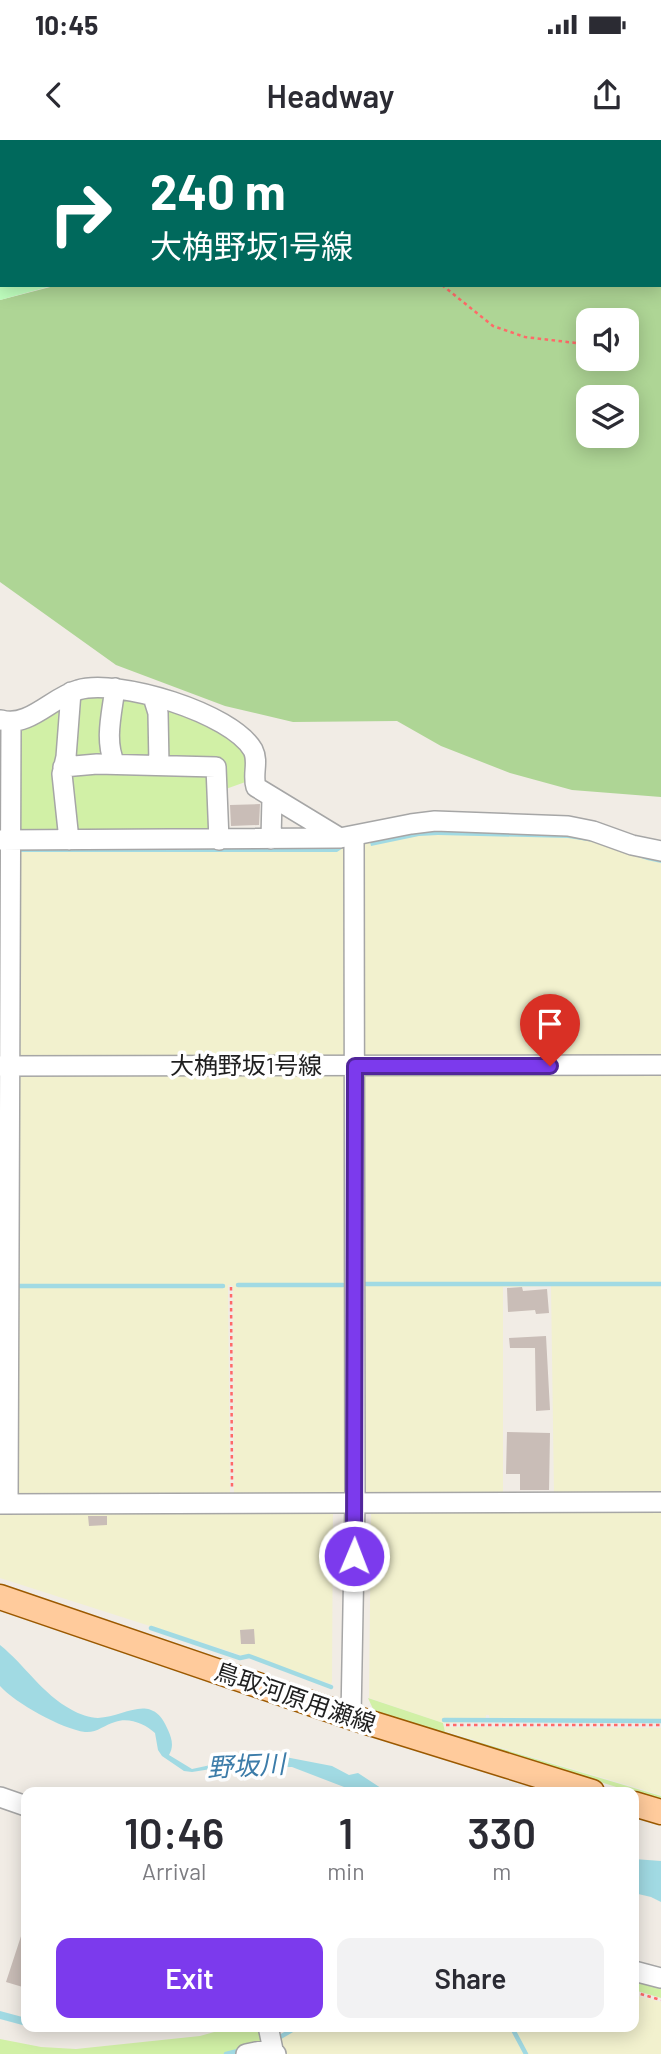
<!DOCTYPE html>
<html lang="en">
<head>
<meta charset="utf-8">
<style>
  :root { --surface:#fff; --page:#f2f2f3; --text:#2b2b33; --muted:#7c7c81; --accent:#7c3aed }
  body { margin:0; font-family:Barlow,"Noto Sans JP",sans-serif; background:var(--page); color:var(--text); height:100vh; display:flex; flex-direction:column; font-size:26px; white-space:nowrap }
  * { box-sizing:border-box; margin:0 }
  p { font-size:23px; color:var(--muted) }
  .icon { flex:none; width:38px; height:38px; fill:none; stroke:currentColor; stroke-width:2; stroke-linecap:round; stroke-linejoin:round }
  .map { position:relative; flex:1; overflow:hidden }
  .details { position:absolute; left:21px; top:1647px; width:618px; height:245px; display:flex; flex-direction:column; background:var(--surface); border-radius:14px; box-shadow:0 4px 18px #0003 }
  .details>* { flex:none }
  .top-card { position:absolute; left:0px; top:0px; width:662px; height:147px; box-shadow:0 4px 18px #0003; background:#00695c; color:#fff; overflow:hidden }
  .tools { position:absolute; left:576px; top:168px; display:grid; gap:14px }
  .tools a { display:grid; place-items:center; width:63px; height:63px; border-radius:14px; background:var(--surface); box-shadow:0 4px 18px #0003; font-size:35px }
  .pin { position:absolute; display:grid; place-items:center; width:60px; height:60px; color:#fff; margin:-72px -30px; border-radius:50% 50% 50% 0; rotate:-45deg; box-shadow:0 0 7px #0007 }
  .pin .icon { rotate:45deg }
  .me { position:absolute; width:77px; margin:-38px; rotate:1deg; stroke-linejoin:round; filter:drop-shadow(0 0 5px #0008) }
  .turn { display:flex; align-items:center; gap:24px; height:147px; padding:0 35px; font-size:32px }
  .turn .icon { width:91px; height:91px; stroke-width:2.5 }
  .turn b { display:block; font-size:49px; line-height:60px }
  .eta { display:flex; justify-content:space-evenly; align-items:center; height:119px; text-align:center }
  .eta b { font-size:42px; font-weight:600; line-height:49px }
  .primary-button { display:flex; gap:14px; margin-top:auto; padding:14px 35px }
  .primary-button a { flex:1; height:80px; border-radius:14px; background:var(--accent); color:#fff; font-size:28px; font-weight:600; line-height:80px; text-align:center }
  .primary-button a+a { background:var(--page); color:var(--text) }
  .status { display:flex; justify-content:space-between; align-items:center; height:49px; padding:0 35px; background:var(--surface); direction:ltr }
  .status svg { height:19px; fill:currentColor }
  header { display:flex; justify-content:space-between; align-items:center; height:91px; padding:0 35px; background:var(--surface); font-size:32px; font-weight:600 }
  .map>svg:first-child { display:block }
  .farmland { fill:#f2f1ce }
  .grass { fill:#d1f0a6 }
  .forest { fill:#aed595; fill-rule:evenodd }
  .park { fill:#bfffbe }
  .water { fill:#a1dae3 }
  .lines { fill:none; stroke-linecap:round; stroke-linejoin:round }
  .stream { stroke:#a1dae3; stroke-width:4.5 }
  .building { fill:#c9bdb7 }
  .minor-casing { stroke:#a6a6a6; stroke-width:22 }
  .major-casing { stroke:#9b5900; stroke-width:27 }
  .path { stroke:#ff6968; stroke-width:2.5; stroke-dasharray:3.5 3.5; stroke-linecap:butt }
  .minor { stroke:#fff; stroke-width:19 }
  .major { stroke:#ffcb9c; stroke-width:24 }
  .route-casing { stroke:#51269a; stroke-width:18 }
  .route { stroke:#7c3aed; stroke-width:12 }
  .labels { text-anchor:middle; stroke-width:7; stroke-linejoin:round; paint-order:stroke }
  .street-label { font-size:24px; fill:#1f1f1f; stroke:#fff }
  .water-label { font-size:26px; font-style:italic; fill:#3c7ca9; stroke:#fff }
</style>
</head>
<body>
<div class="status"><b>10:45</b><svg viewBox="0 0 49 12"><path d="M0 12V9h3v3zM5 12V6h3v6zM10 12V3h3v9zM15 12V0h3v12zM26 1h20v11H26zM47 4h2v5h-2z"/></svg></div>
<header><svg class="icon" aria-label="back" viewBox="0 0 24 24"><path d="M15 5l-7 7 7 7"/></svg>Headway<svg class="icon" aria-label="share" viewBox="0 0 24 24"><path d="M12 15V3M7 8l5-5 5 5M5 13v7h14v-7"/></svg></header>
<div class="map">
<svg width="661" height="1914" viewBox="0 0 661 1914">
  <rect width="100%" height="100%" fill="#f1ece5"/>
  <path class="farmland" d="M524 687 661 715V922L363 921 359 713 364 698Z
    M15 705H341L345 708 349 920 13 921Z
    M350 931 349 1354 234 1357 233 1146 228 1145 230 1360 15 1361 12 934Z
    M661 933V1355H554L551 1146 503 1147V1354H360L361 935Z
    M661 1367V1583L490 1582 489 1575H486L485 1582 443 1583 369 1558 371 1369Z
    M0 1368H333L332 1542 331 1544 0 1438Z
    M444 1587 661 1588V1655L445 1591Z
    M634 1855 661 1862V1914H281L274 1903 287 1893 302 1886H634Z"/>
  <path class="grass" d="M111 551 109 619 75 621 74 555Z
    M117 552 146 559 155 621 120 619Z
    M61 560V693L17 696 15 586Z
    M161 564 185 571 248 610 251 640 223 650 222 630 162 622Z
    M209 631 213 696 76 693 69 633Z
    M368 1558 443 1583 445 1592 661 1656V1661L374 1571Z
    M634 1834 661 1841V1858L634 1850Z
    M265 1886 269 1905 237 1914H0V1899L41 1907 76 1909 200 1896 232 1887Z"/>
  <path class="forest" d="M363 0H661V657L572 650 510 633 441 606 397 581 293 582 225 566 116 525 0 442V160L58 145H660V2ZM588 180H626V219H588ZM588 257H626V296H588Z"/>
  <path class="park" d="M0 0H363L364 2H2V145H55L0 160Z"/>
  <path class="water" d="M420 690 567 693 661 718V723L647 720 594 702 568 698 438 695 419 696 371 706 370 702Z
    M342 706 343 708 337 712H0V708Z
    M0 1505C25 1525 42 1554 72 1570 79 1574 90 1578 98 1578 126 1577 152 1551 168 1590 172 1599 174 1606 169 1615L192 1629 234 1620 280 1616 332 1626 349 1635 358 1633 387 1652H357L292 1627 230 1626 192 1632 184 1631 162 1616 158 1610 155 1593C145 1584 129 1577 115 1582 104 1585 97 1593 85 1592 62 1589 15 1563 0 1546Z
    M634 1719 661 1721V1762L651 1757 634 1753Z
    M0 1871 26 1878V1886L0 1879Z
    M29 1887H127L63 1891Z"/>
  <g class="lines">
    <path class="stream" d="M366 1144H661
      M238 1145H343
      M15 1146H223
      M151 1488 240 1518 249 1516 331 1547
      M444 1580 661 1581
      M511 1886 526 1914
      M275 1900 299 1886
      M226 1914 242 1910"/>
  </g>
  <path class="building" d="M260 664 259 685 231 686 230 665Z
    M522 1147 523 1151 547 1149 549 1173 536 1174 535 1170 508 1172 507 1148Z
    M546 1196 550 1270 536 1271 535 1208H510L509 1198Z
    M507 1292 550 1293 549 1350H520V1334H506Z
    M88 1376H107V1385L89 1386Z
    M254 1489 255 1504H241L240 1490Z
    M24 1787 26 1788V1848L6 1842Z"/>
  <g class="lines">
    <g class="minor-casing">
      <path id="minor" d="M153 557 158 573 159 625
        M1 580C29 588 52 557 78 550 117 538 232 573 253 610 259 622 252 634 256 647L340 698
        M115 624C104 601 112 573 115 548
        M63 627 97 624 216 627 219 700
        M271 699 272 658
        M0 700 340 698 411 684 435 681 568 686 593 691 632 705 661 711
        M69 700 62 634 66 617 71 552
        M0 926 661 925
        M0 1364 661 1362
        M8 1364 11 583
        M351 1577 355 1362 354 696
        M0 1657 26 1666
        M634 1831 661 1838
        M268 1886 273 1910
        M246 1914 271 1909 276 1914"/>
    </g>
    <g class="major-casing">
      <path id="major" d="M0 1457 351 1577 592 1652
        M634 1664 661 1672"/>
    </g>
    <path class="path" d="M324 0V2
      M0 129 2 128
      M442 145 493 186 525 197 576 203
      M231 1147 232 1347
      M446 1585H661
      M634 1852 661 1860"/>
    <use href="#minor" class="minor"/>
    <use href="#major" class="major"/>
  </g>
  <g class="lines">
    <g class="route-casing">
      <path id="route" d="M354 1416 355 926H550"/>
    </g>
    <use href="#route" class="route"/>
  </g>
  <g class="labels">
    <g class="street-label">
      <text x="246" y="934">大桷野坂1号線</text>
      <text transform="translate(295 1558) rotate(19)" y="8">鳥取河原用瀬線</text>
    </g>
    <g class="water-label">
      <text transform="translate(246 1626) rotate(-3)" y="9">野坂川</text>
    </g>
  </g>
</svg>
<div class="tools">
<a><svg class="icon" aria-label="sound" viewBox="0 0 24 24"><path d="M4 9h4l5-4v14l-5-4H4zM17 9q2 3 0 6"/></svg></a>
<a><svg class="icon" aria-label="layers" viewBox="0 0 24 24"><path d="M12 4l9 5-9 5-9-5zM3 14l9 5 9-5"/></svg></a>
</div>
<div class="pin" style="left:550px;top:926px;background:#d93025"><svg class="icon" aria-label="arrive" viewBox="0 0 24 24"><path d="M6 21V4h12l-3 4 3 4H6"/></svg></div>
<svg class="me" style="left:354px;top:1416px" viewBox="-20 -20 40 40"><circle r="17" fill="#7c3aed" stroke="#fff" stroke-width="3"/><path d="M0-11L8 9 0 5-8 9z" fill="#fff"/></svg>
<div class="top-card">
<div class="turn"><svg class="icon" aria-label="right" viewBox="0 0 24 24"><path d="M7 20v-9h11M14 6l5 5-5 5"/></svg><div><b>240 m</b>大桷野坂1号線</div></div>
</div>
<section class="details">
<div class="eta">
<div><b>10:46</b><p>Arrival</p></div>
<div><b>1</b><p>min</p></div>
<div><b>330</b><p>m</p></div>
</div>
<div class="primary-button"><a>Exit</a><a>Share</a></div>
</section>
</div>
</body>
</html>
